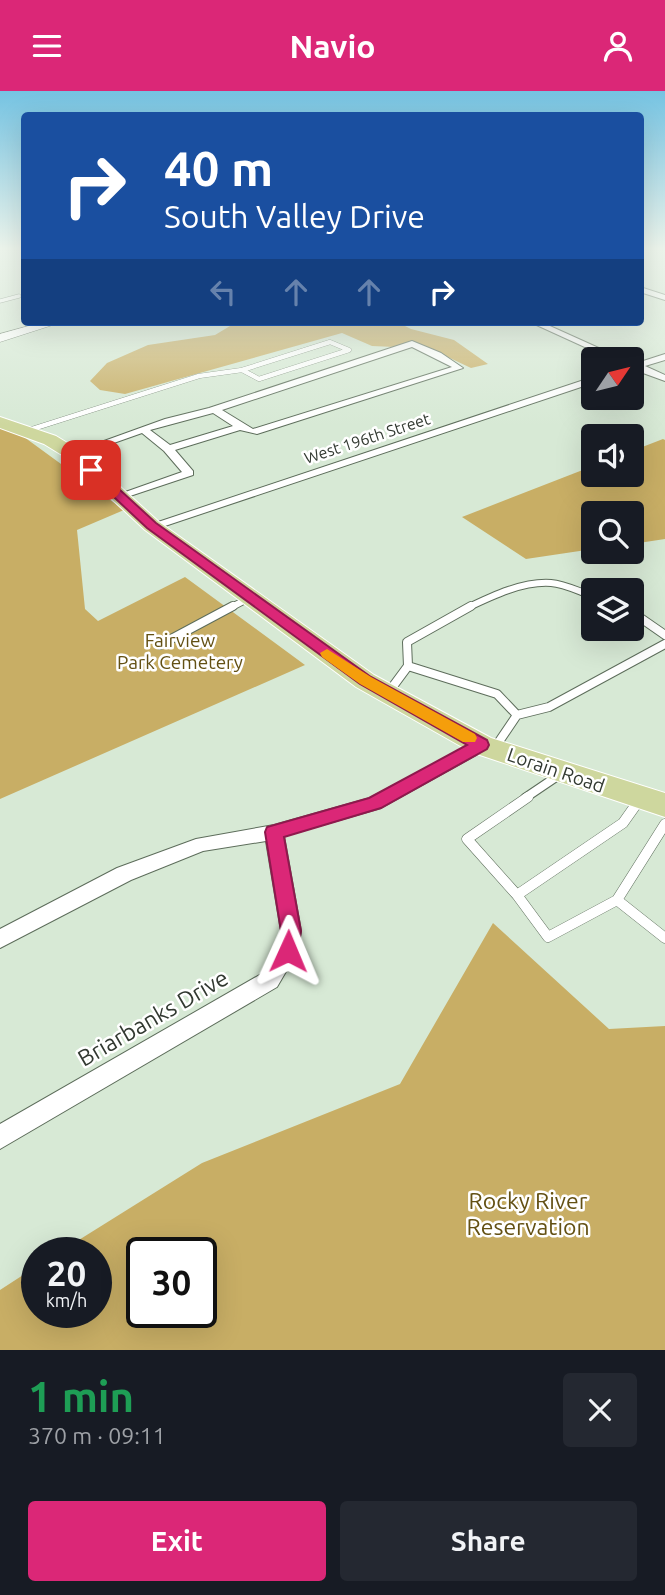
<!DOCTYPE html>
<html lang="en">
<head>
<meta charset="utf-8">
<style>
  :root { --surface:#171b24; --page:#242831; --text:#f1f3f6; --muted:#9ea1a6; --accent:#db2777 }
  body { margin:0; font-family:Ubuntu,sans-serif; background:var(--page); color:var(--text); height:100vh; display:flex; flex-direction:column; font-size:26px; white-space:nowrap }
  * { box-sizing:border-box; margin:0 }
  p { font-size:23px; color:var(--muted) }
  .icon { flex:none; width:38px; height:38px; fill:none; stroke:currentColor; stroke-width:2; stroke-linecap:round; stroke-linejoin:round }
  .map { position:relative; height:1259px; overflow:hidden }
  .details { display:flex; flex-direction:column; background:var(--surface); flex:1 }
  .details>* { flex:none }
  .hud { position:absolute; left:21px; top:21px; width:623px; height:214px; border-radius:7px; box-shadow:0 7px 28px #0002; background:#1a4fa0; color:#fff; overflow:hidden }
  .needle { width:46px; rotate:55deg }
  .fabs { position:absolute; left:581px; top:256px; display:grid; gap:14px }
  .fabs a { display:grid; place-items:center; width:63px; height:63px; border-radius:7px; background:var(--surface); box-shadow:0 7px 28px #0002; font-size:35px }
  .speed { position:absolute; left:21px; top:1146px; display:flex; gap:14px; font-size:35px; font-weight:700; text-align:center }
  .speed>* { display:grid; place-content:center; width:91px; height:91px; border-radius:50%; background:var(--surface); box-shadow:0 7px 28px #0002; line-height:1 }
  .speed small { font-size:18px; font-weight:400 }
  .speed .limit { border:4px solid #111; border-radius:10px; background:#fff; color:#111 }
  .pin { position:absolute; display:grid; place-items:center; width:60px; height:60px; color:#fff; margin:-30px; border-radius:14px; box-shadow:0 4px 10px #0006 }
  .me { position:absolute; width:77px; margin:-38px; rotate:1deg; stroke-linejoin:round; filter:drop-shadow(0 0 5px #0008) }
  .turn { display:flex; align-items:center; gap:24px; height:147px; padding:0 28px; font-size:32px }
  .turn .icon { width:91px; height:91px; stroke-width:2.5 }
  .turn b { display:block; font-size:49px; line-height:60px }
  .lanes { display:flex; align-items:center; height:66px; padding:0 28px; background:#0003; justify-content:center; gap:35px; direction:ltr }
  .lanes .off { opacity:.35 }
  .round { display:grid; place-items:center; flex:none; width:74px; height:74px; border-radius:7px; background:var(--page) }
  .head { display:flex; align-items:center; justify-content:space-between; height:119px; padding:0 28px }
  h1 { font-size:42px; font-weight:600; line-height:52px; color:#1e9e55 }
  .cta { display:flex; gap:14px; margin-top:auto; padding:14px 28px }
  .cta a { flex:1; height:80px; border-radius:7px; background:var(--accent); color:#fff; font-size:28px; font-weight:600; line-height:80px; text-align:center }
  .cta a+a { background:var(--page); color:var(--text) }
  header { display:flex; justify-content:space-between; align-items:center; height:91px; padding:0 28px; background:var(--accent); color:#fff; font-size:32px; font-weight:600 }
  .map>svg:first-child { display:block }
  .green { fill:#c8ae65; fill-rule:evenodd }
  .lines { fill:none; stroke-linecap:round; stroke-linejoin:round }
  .lane-far4-casing { stroke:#5d6d5b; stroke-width:4.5 }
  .lane-far3-casing { stroke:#5d6d5b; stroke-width:5 }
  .lane-far2-casing { stroke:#5d6d5b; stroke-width:8 }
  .lane-far1-casing { stroke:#5d6d5b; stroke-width:10 }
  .lane-casing { stroke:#5d6d5b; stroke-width:11 }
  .street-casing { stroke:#5d6d5b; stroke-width:2 }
  .secondary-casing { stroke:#5d6d5b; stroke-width:1 }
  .primary-casing { stroke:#fff; stroke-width:2 }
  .lane-far4 { stroke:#fff; stroke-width:3.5 }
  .lane-far3 { stroke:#fff; stroke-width:4.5 }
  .lane-far2 { stroke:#fff; stroke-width:6 }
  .lane-far1 { stroke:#fff; stroke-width:8 }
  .lane { stroke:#fff; stroke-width:10 }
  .street { fill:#fff; fill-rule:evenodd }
  .secondary { fill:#fff; fill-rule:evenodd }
  .primary { fill:#ced79e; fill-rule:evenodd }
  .route { fill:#db2777; stroke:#8e194d; stroke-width:2 }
  .slow { fill:#f59e0b }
  .labels { text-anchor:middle; stroke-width:5; stroke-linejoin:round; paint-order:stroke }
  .far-street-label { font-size:16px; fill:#323931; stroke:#fff }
  .park-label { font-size:19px; fill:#635013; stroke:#fff }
  .street-label { font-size:19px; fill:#323931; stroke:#fff }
  .near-street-label { font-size:23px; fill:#323931; stroke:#fff }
  .near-park-label { font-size:23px; fill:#635013; stroke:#fff }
</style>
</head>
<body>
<header><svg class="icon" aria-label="menu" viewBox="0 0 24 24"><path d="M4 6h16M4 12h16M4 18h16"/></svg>Navio<svg class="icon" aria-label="person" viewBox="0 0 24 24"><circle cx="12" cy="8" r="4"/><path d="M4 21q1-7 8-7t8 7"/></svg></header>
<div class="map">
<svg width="665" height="1259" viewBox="0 0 665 1259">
  <rect width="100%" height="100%" fill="#d7e9d5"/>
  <path class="green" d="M246 231H397L411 238 454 249 488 273 471 277 418 252 395 256 372 255 342 242 125 303 100 299 90 290 107 272 148 254 215 244 230 235Z
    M0 334 9 335 124 419 77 439 85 518 98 530 185 486 305 574 0 708Z
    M663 348 665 349V448L632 453V422H593V458L526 468 462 426 593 375V383H632V360Z
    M493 832 609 938 665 935V1259H0V1199L37 1175V1222H96V1162H58L202 1072 400 993ZM201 1162V1222H142V1162Z"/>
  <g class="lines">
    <g class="lane-far4-casing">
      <path id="lane-far4" d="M0 210 19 205"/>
    </g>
    <g class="lane-far3-casing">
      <path id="lane-far3" d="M330 251 349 259 259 288 242 279Z
        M26 340 199 285 242 279"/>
    </g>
    <g class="lane-far2-casing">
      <path id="lane-far2" d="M230 517 251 506
        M467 517C492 505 523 490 551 492 565 493 580 501 593 505"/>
    </g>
    <g class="lane-far1-casing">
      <path id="lane-far1" d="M632 521 665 544
        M160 554 233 515
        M408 575 497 603 517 624
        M388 602 408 575 407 551 471 515
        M494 658 517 624 549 616 665 553
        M525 707 562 682"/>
    </g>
    <g class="lane-casing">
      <path id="lane" d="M528 706 467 748 517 804 548 846 617 809
        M665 733 617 809 665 847
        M517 804 623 732 640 708"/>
    </g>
    <g class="street-casing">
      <path id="street" d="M640 196 665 204V209L640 201Z
        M530 231H541L623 268H611Z
        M412 250 441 262 463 277 257 343 240 339 175 359 193 380V384L124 407 114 405 182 381 164 360 142 342 77 365 68 363 165 328 209 317ZM412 256 452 276 253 338 222 319ZM213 322 233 335 170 354 150 339Z
        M665 263V269L645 275 665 284V290L632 278V270L637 272Z
        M593 286V292L156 438 152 439 146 435Z
        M481 648 487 650 489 654 487 658 381 717 284 745 301 840 298 860 277 896 0 1058V1033L263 882 278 857 281 840 266 750 203 760 131 789 0 857V838L117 777 196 748 274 734 370 707Z"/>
    </g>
    <g class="secondary-casing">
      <path id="secondary" d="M43 231H62L0 251V243Z"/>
    </g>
    <g class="primary-casing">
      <path id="primary" d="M0 326 56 345 82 361 159 431 374 584 491 647 665 702V726L471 661 356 596 145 439 70 369 44 353 0 337Z"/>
    </g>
    <use href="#lane-far4" class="lane-far4"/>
    <use href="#lane-far3" class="lane-far3"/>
    <use href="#lane-far2" class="lane-far2"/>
    <use href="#lane-far1" class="lane-far1"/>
    <use href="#lane" class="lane"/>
    <use href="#street" class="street"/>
    <use href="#secondary" class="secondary"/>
    <use href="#primary" class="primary"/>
  </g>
  <linearGradient id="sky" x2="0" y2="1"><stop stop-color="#75c3e2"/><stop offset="0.47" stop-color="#edf5ec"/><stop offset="1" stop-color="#edf5ec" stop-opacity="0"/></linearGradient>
  <rect width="665" height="335" fill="url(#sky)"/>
  <path class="route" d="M87 376H95L156 432 371 586 487 649 489 654 487 658 381 717 284 746 301 840 296 867 288 870 281 867 278 860 281 840 265 741 267 736 369 707 467 654 360 593 147 437 87 381Z"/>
  <path class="slow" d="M327 558 371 586 475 643 477 647 475 651H463L360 593 322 566 320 562Z"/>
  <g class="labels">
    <g class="far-street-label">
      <text transform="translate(367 347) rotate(-18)" y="6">West 196th Street</text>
    </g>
    <g class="park-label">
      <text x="180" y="556">Fairview<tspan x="180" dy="22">Park Cemetery</tspan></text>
    </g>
    <g class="street-label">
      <text transform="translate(556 679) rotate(19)" y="7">Lorain Road</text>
    </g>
    <g class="near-street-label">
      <text transform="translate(153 927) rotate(-30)" y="8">Briarbanks Drive</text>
    </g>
    <g class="near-park-label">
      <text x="528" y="1118">Rocky River<tspan x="528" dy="26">Reservation</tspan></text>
    </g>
  </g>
</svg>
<div class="fabs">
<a><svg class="needle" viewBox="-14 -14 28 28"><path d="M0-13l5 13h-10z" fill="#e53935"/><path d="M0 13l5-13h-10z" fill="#9ea1a6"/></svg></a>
<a><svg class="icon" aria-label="sound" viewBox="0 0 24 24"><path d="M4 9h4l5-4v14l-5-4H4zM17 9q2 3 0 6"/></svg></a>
<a><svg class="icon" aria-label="search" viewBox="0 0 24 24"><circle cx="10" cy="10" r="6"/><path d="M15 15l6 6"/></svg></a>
<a><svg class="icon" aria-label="layers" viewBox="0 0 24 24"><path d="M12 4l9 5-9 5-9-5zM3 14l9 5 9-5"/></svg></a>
</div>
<div class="speed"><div>20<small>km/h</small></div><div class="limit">30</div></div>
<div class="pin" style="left:91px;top:379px;background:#d93025"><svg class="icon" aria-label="arrive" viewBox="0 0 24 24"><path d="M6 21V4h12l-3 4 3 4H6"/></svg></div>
<svg class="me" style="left:288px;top:860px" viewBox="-20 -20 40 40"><path d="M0-17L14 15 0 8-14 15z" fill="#db2777" stroke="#fff" stroke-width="4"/></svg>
<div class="hud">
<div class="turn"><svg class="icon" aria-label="right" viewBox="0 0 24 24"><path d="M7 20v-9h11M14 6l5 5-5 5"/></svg><div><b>40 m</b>South Valley Drive</div></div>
<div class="lanes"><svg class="icon off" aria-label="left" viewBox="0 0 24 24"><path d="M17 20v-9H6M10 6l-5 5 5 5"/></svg><svg class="icon off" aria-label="ahead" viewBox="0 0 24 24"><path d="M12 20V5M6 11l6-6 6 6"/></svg><svg class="icon off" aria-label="ahead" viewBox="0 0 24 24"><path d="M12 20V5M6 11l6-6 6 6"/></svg><svg class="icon" aria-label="right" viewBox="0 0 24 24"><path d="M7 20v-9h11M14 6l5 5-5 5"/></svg></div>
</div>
</div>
<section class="details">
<div class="head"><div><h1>1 min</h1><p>370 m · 09:11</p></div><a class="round"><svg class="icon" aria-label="close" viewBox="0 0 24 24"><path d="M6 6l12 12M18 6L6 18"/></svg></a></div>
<div class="cta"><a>Exit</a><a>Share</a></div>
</section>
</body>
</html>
